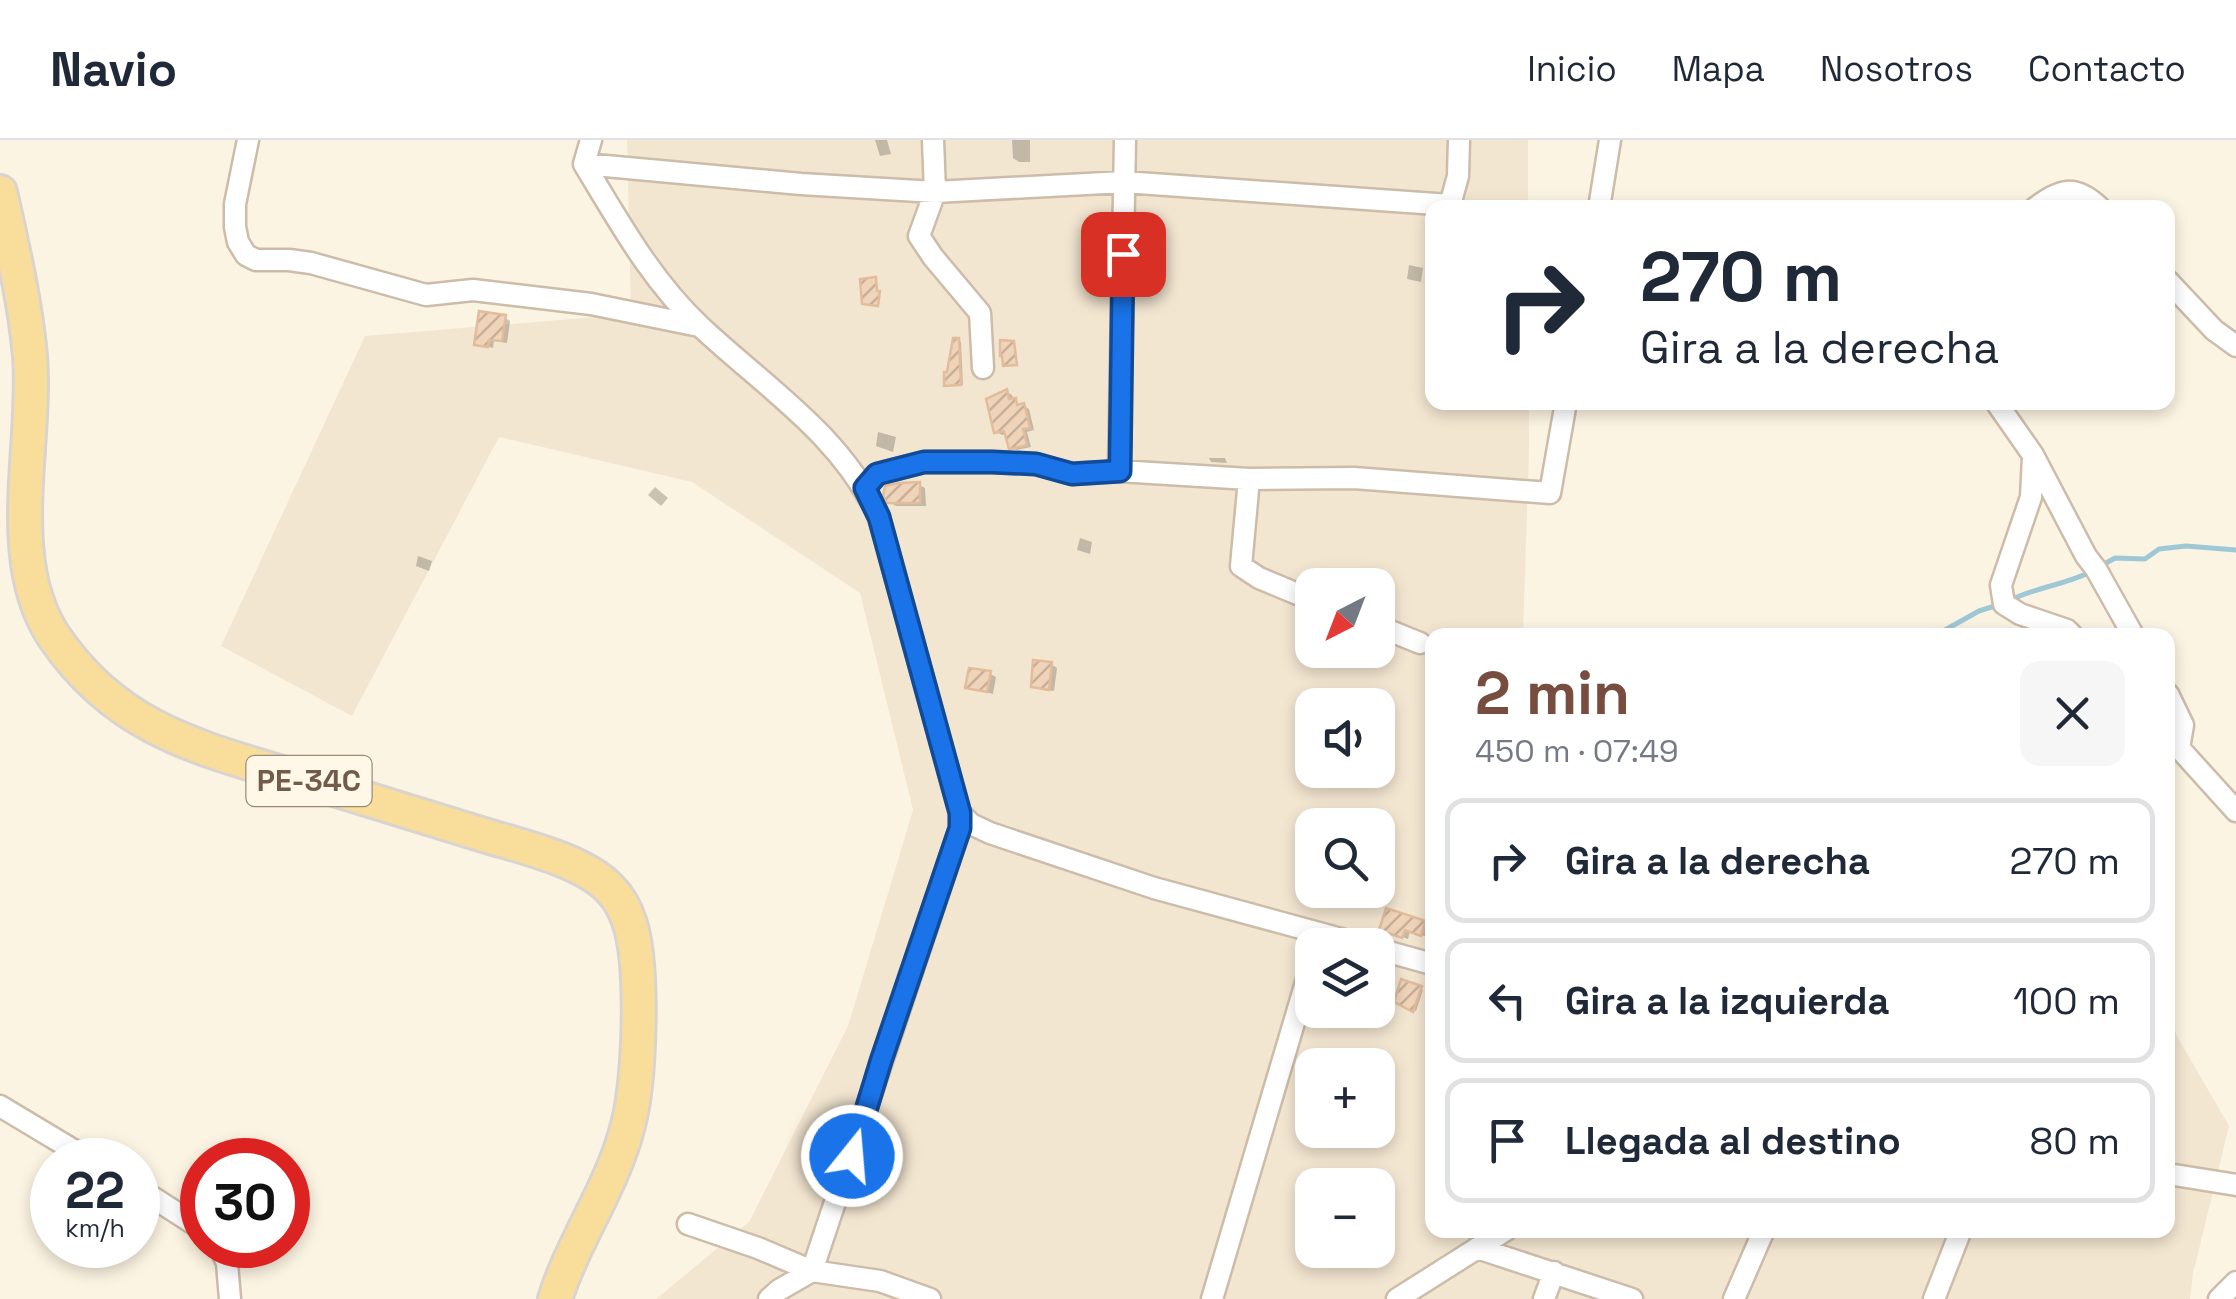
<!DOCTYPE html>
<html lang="es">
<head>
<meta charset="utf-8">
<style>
  :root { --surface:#fff; --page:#f6f6f7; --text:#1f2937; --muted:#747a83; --line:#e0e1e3; --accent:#774d3f }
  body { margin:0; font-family:"Space Grotesk",sans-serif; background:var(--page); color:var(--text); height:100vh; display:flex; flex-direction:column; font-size:38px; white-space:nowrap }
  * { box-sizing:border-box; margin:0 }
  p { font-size:32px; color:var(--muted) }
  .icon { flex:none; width:55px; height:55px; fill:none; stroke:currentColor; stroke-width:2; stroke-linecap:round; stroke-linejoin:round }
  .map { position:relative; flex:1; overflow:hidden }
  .side { position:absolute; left:1425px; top:488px; width:750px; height:610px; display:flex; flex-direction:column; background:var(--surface); border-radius:20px; box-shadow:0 5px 15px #0003 }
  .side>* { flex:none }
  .banner { position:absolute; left:1425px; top:60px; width:750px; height:210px; border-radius:20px; box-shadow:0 5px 15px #0003; background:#fff; color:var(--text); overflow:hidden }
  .needle { width:65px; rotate:222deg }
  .tools { position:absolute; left:1295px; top:428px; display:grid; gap:20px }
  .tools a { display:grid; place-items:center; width:100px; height:100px; border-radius:20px; background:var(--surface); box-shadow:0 5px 15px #0003; font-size:50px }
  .speed { position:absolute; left:30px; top:998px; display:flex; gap:20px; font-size:50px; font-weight:700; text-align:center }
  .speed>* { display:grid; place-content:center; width:130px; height:130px; border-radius:50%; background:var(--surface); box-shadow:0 5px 15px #0003; line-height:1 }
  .speed small { font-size:25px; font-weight:400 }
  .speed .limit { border:15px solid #d22; background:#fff; color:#111 }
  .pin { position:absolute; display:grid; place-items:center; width:85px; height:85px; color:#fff; margin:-42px; border-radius:20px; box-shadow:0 5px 15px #0006 }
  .me { position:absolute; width:110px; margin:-55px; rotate:17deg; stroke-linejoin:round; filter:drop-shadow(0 0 8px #0008) }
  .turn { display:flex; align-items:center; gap:35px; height:210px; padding:0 50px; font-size:45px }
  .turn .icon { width:130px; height:130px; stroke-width:2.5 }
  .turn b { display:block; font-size:70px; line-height:85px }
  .round { display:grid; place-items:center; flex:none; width:105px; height:105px; border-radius:20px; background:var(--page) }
  .headline { display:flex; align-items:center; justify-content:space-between; height:170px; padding:0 50px }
  h1 { font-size:60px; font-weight:800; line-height:75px; color:var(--accent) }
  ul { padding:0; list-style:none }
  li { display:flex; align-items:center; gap:30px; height:125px; margin:0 20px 15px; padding:0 30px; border:5px solid var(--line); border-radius:20px }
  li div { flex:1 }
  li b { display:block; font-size:38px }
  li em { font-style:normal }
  header { display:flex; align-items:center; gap:60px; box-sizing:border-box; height:140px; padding:0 50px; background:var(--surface); border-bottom:2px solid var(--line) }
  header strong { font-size:48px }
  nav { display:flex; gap:55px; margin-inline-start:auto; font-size:35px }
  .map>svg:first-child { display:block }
  .residential { fill:#f3e6d1; fill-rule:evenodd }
  .shadow { fill:#0003 }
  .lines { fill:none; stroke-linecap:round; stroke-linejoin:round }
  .stream { stroke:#9ec8d6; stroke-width:5 }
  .building { fill:url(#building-hatch); stroke:#e3bc9b; stroke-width:2.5 }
  .minor-casing { stroke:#ccbca9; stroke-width:25 }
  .primary-casing { stroke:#dad4d0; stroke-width:38 }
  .minor { stroke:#fff; stroke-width:20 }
  .primary { stroke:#f9de9b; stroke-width:32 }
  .route-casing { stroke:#114b97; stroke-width:25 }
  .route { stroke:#1a73e8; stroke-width:18 }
  .labels { text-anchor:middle; stroke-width:8; stroke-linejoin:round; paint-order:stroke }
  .shield { fill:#fff8e8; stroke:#9c8a79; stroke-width:2.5 }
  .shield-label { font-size:30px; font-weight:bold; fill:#725b49 }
</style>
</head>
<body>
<header>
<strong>Navio</strong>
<nav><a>Inicio</a><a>Mapa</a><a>Nosotros</a><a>Contacto</a></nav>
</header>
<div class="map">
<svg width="2236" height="1159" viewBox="0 0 2236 1159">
  <defs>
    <pattern id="building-hatch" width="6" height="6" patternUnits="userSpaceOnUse" patternTransform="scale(2.5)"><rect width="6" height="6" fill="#f0d4ba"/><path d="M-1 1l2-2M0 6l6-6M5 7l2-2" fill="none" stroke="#c7af99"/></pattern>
  </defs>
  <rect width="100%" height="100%" fill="#fcf4e2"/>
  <path class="residential" d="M627 0H1528V67L1432 68V262L1529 263V313L1523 495H1432V1090H2168V876L2177 896 2229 986 2193 1134 2190 1159H656L749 1082 848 886 913 670 860 453 692 342 499 297 352 576 221 506 365 196 631 174ZM1312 445H1378V510H1312ZM1312 565H1378V630H1312ZM1312 685H1378V750H1312ZM1312 805H1378V870H1312ZM1312 925H1378V990H1312ZM1312 1045H1378V1110H1312Z"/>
  <path class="shadow" d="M875 0H887L891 14 880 16Z
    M1012 0H1030V22H1019L1013 18Z
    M1409 125 1423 128 1421 142 1407 139Z
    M505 178 510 181 507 203 494 201 493 208 477 204Z
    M958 200 961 202 963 245H949Z
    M1007 252 1012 255 1014 261 1029 269 1034 290 1027 292 1031 307 1016 310 1011 307 1007 294 1002 295 996 292Z
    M878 292 896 297 893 312 876 306Z
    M1209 318H1225L1227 323 1211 322Z
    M919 345 925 348 926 366H896L889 362Z
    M655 347 668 358 661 366 648 355Z
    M1080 398 1092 402 1090 414 1077 410Z
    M418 416 432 421 429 431 416 426Z
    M1051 524 1057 528 1054 551 1039 549 1033 546Z
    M990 534 996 537 993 554 968 547Z
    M1425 784 1430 787 1427 797 1410 791 1408 799 1387 792Z
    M1403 842 1423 850 1416 871 1397 860Z"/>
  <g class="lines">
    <path class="stream" d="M2099 427 2115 418 2145 419 2159 409 2186 406 2236 410
      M2011 460C2036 447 2065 445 2090 432
      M1936 495 1979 471 2001 464"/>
  </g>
  <path class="building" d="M876 137 877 151H880L878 166 862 164 860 139Z
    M479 171 506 175 502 201 489 200 488 207 474 205Z
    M953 198H959L961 245 944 246V232H947Z
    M1000 200 1014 201 1017 225 1003 226 1002 216H1000Z
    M1007 249 1009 259 1016 258 1017 265 1024 263 1030 288 1023 289 1027 305 1011 309H1009L1004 291 994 293 986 259Z
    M920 342V363H887L883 356 885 346 899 343Z
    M1033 520 1052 522 1049 550 1031 547Z
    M969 528 991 531 987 552 965 548Z
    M1386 768 1426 781 1421 796 1405 790 1402 798 1379 790Z
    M1401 839 1422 846 1413 872 1394 862Z"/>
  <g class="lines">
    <g class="minor-casing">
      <path id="minor" d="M248 0 235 64V87L238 102 246 115 256 120H289L311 123 426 155 473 150 591 164 699 186
        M591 0 584 24C618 80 652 142 701 187 766 248 839 293 879 377L960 673 971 684 990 693 1154 748 1363 805
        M933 0 935 52 919 96 933 117 980 173 983 228
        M584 24 801 44 935 52 1124 42 1450 65 1458 36 1459 0
        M1599 68 1610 0
        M2035 68C2061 49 2075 44 2100 68
        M2168 141 2214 190 2236 206
        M1996 262 2033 315 2086 416 2096 429 2133 495
        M2033 317 2031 357 2001 445 2004 464 2020 474 2067 490 2072 495
        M1119 331 1125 0
        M1249 339 1241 426 1259 438 1312 460
        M865 348 877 334 924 322H993L1036 324 1072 334 1119 331 1249 339 1354 338 1550 353 1566 262
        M1378 486 1420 503
        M2168 554 2183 585 2179 608 2236 671
        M1378 809 1432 824
        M0 966 90 1020
        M2168 1034 2236 1045
        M138 1048 202 1089
        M688 1084 758 1108 812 1131 880 1141 930 1159
        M219 1105 227 1123 230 1159
        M1477 1108 1632 1159
        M769 1159 779 1150 812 1131 960 688V673
        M1212 1159 1312 822
        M1397 1159 1506 1090
        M1544 1159 1554 1132
        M1734 1159 1764 1090
        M1934 1159 1961 1090
        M2219 1159 2236 1142"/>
    </g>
    <g class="primary-casing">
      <path id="primary" d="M0 52C12 106 25 161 30 216 37 305 2 421 55 498 119 592 204 609 305 640 366 659 426 677 487 696 524 707 584 721 610 749 619 758 625 769 629 781 644 823 640 941 628 985 613 1046 574 1099 555 1159"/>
    </g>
    <use href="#minor" class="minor"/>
    <use href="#primary" class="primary"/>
  </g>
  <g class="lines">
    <g class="route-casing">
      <path id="route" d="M852 1016 881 921 960 688V673L879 377 865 348 877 334 924 322H992L1036 324 1072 334 1120 331 1123 114"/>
    </g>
    <use href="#route" class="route"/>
  </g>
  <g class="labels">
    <rect class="shield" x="246.5" y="616" width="125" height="50" rx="8"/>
    <g class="shield-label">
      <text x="309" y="651">PE-34C</text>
    </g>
  </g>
</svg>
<div class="tools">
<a><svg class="needle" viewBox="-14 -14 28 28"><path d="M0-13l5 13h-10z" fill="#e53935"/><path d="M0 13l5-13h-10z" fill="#747a83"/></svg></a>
<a><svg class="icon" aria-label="sound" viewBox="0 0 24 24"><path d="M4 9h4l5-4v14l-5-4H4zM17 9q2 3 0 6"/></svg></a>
<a><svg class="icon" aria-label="search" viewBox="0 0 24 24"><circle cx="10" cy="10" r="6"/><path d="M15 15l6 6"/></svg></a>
<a><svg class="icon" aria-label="layers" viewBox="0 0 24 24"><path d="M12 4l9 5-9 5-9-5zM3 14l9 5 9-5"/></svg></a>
<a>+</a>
<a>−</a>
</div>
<div class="speed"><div>22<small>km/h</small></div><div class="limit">30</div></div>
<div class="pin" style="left:1123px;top:114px;background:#d93025"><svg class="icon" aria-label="arrive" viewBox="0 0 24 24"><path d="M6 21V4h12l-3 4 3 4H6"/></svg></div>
<svg class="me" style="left:852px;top:1016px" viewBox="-20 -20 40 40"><circle r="17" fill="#1a73e8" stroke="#fff" stroke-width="3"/><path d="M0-11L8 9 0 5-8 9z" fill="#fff"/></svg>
<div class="banner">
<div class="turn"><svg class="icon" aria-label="right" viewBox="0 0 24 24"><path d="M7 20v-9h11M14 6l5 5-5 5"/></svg><div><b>270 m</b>Gira a la derecha</div></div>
</div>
<section class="side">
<div class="headline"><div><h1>2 min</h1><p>450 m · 07:49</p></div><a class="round"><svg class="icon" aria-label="close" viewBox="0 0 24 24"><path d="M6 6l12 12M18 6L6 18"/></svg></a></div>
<ul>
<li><svg class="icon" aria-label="right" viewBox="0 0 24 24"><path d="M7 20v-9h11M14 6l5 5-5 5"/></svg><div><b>Gira a la derecha</b></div><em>270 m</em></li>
<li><svg class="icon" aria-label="left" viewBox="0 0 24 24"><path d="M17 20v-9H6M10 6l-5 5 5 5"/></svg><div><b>Gira a la izquierda</b></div><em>100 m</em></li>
<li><svg class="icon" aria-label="arrive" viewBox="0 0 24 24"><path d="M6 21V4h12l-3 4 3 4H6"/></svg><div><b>Llegada al destino</b></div><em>80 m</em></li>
</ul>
</section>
</div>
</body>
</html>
